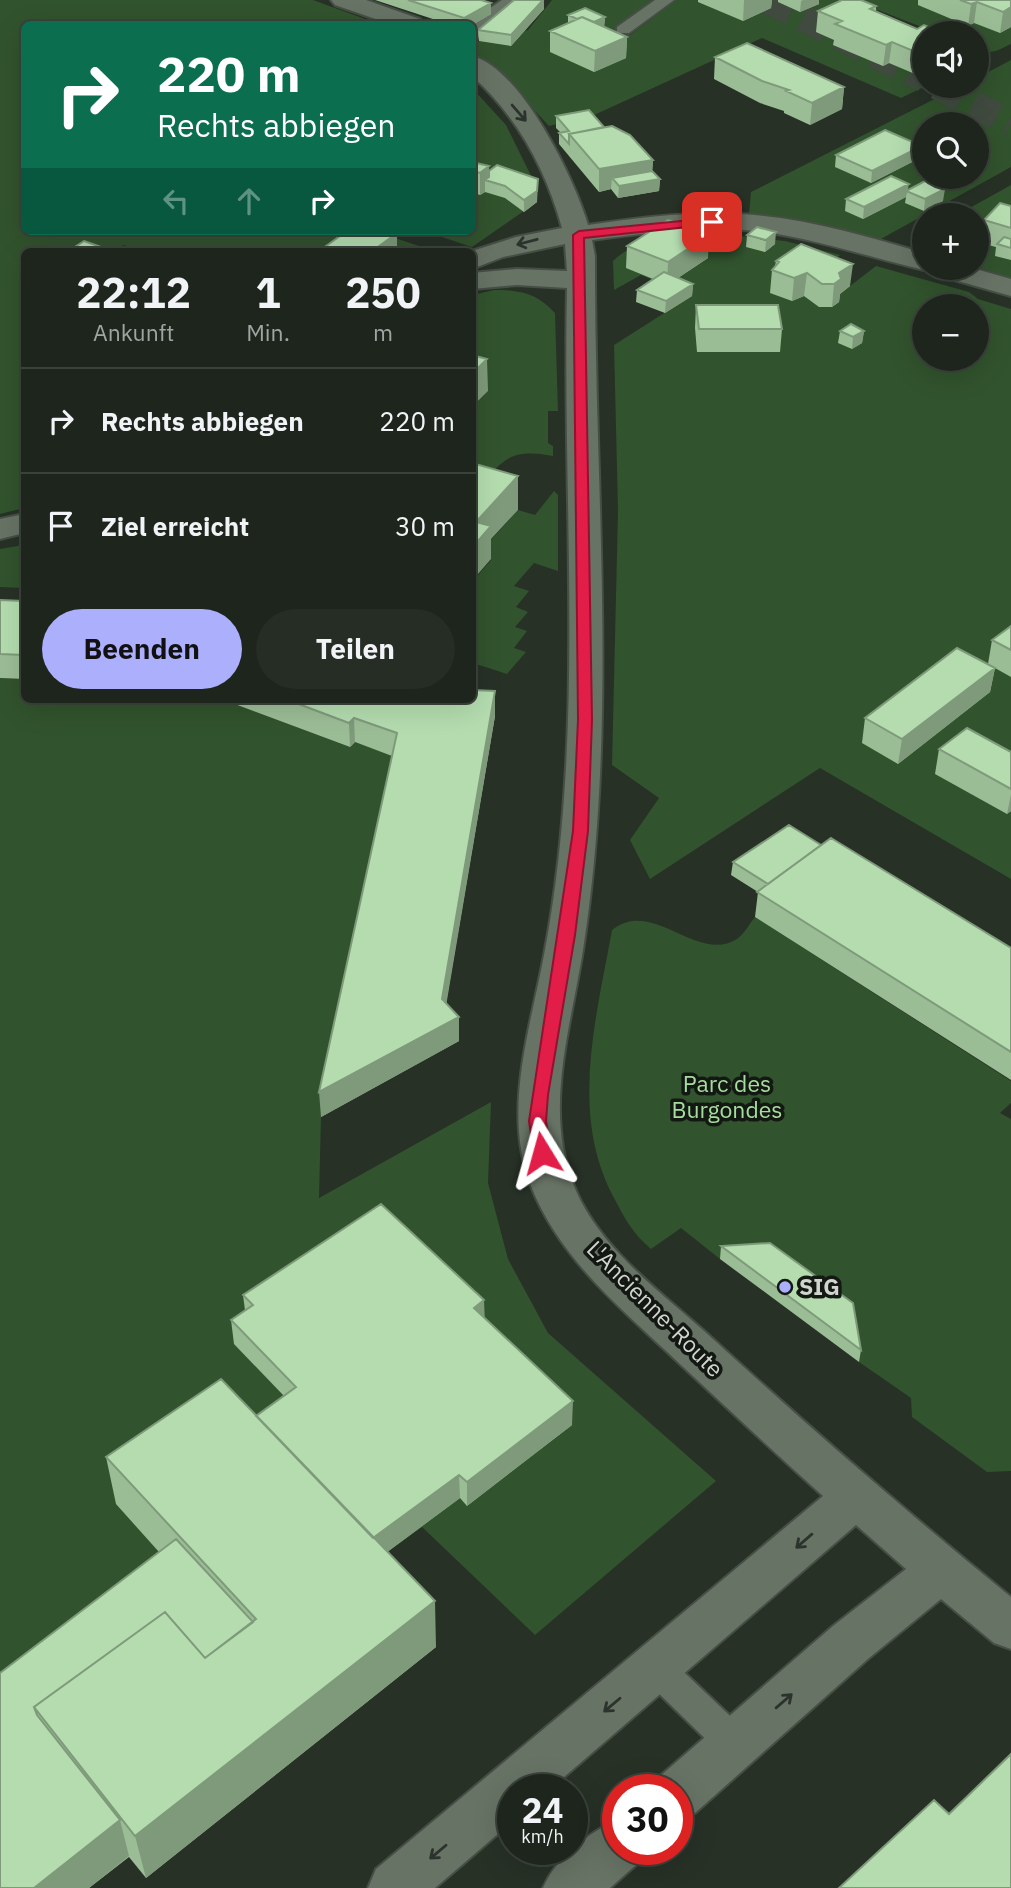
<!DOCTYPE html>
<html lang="de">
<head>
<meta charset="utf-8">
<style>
  :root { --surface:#1d251c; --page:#252d25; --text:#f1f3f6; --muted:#a0a5a3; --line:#3b423b; --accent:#acaffb }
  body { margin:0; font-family:"IBM Plex Sans",sans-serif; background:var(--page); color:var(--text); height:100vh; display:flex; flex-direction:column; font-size:26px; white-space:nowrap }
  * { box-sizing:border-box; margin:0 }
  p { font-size:23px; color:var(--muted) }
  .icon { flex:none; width:38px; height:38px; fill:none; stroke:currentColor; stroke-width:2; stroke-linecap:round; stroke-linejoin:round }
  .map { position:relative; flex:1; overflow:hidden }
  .drawer { position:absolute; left:21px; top:248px; width:455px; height:455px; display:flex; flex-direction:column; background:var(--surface); border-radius:10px; box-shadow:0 7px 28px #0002,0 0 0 2px var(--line) }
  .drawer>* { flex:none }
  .top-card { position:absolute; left:21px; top:21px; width:455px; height:214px; border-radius:10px; box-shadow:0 7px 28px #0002,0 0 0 2px var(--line); background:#0b6e4f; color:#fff; overflow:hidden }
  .buttons { position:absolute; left:912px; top:21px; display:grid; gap:14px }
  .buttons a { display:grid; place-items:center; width:77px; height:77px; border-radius:50%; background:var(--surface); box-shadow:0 7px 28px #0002,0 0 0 2px var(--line); font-size:35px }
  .speed { position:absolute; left:497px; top:1774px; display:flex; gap:14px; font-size:35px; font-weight:700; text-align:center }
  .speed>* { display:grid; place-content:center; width:91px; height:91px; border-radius:50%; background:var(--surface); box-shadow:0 7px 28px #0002,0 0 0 2px var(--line); line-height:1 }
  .speed small { font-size:18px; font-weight:400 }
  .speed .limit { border:10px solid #d22; background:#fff; color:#111 }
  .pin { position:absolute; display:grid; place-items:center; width:60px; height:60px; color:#fff; margin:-30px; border-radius:14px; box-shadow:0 4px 10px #0006 }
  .me { position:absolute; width:77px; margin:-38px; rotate:352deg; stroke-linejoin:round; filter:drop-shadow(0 0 5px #0008) }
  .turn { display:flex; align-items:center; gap:24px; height:147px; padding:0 21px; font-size:32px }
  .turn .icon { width:91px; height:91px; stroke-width:2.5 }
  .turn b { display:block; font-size:49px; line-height:60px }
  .lanes { display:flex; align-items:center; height:66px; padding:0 21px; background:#0003; justify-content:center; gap:35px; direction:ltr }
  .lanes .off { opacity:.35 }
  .eta { display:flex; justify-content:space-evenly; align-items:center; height:119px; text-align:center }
  .eta b { font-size:42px; font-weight:700; line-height:49px }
  .cta { display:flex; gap:14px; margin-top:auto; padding:14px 21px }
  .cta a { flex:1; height:80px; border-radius:42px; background:var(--accent); color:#111; font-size:28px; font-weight:700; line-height:80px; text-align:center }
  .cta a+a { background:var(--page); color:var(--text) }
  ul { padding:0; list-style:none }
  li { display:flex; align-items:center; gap:21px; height:105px; padding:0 21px; border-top:2px solid var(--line) }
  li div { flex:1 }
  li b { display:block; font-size:26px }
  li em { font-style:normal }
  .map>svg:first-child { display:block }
  .green { fill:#31532d; fill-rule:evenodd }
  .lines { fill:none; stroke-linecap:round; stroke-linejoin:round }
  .primary-tunnel { stroke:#404a3f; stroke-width:27; stroke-dasharray:27 13; stroke-linecap:butt }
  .service-casing { stroke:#464e45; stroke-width:4 }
  .minor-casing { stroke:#464e45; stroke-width:4 }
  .service { fill:#677365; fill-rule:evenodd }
  .minor { fill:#677365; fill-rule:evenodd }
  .wall { fill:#9bbd96 }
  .shaded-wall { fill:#7e9a7a }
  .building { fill:#b4dcaf; stroke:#7e9a7a; stroke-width:2 }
  .oneway { stroke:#2c332c }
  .route { fill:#e11d48; stroke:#92132f; stroke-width:2 }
  .poi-dot { fill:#acaffb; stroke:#131813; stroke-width:2.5 }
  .labels { text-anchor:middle; stroke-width:7; stroke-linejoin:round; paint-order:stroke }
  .park-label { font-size:23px; fill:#a5dd9d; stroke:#131813 }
  .poi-label { font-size:23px; font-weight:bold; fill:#d0d6cf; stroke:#131813; text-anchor:start }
  .street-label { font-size:23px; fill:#d0d6cf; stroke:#131813 }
</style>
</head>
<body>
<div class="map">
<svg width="1011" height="1888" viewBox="0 0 1011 1888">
  <rect width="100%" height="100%" fill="#273126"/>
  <path class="green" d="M0 0H313L379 24H24V231H374L437 252H144L124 245 113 252H24V508L0 514Z
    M552 0H655L616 28 630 35 676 0H973L1011 4V44C999 50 990 55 977 50L976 33H937L878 10 857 19 924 46 926 86 901 98 762 38 592 116 549 126 505 79 473 51 472 46 479 41 528 30Z
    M1011 60V167L879 240 749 214 751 192 960 86H976L977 78ZM924 124H976V177H924Z
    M473 89 506 125 538 190 537 202 472 247 424 231H472Z
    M1011 185V278L977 267 976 215H957Z
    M722 234 785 241 840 255 817 274 850 286 876 266 969 292 978 299 1011 309V879L820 768 650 879 630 840 659 798 612 765 618 511 614 345 691 296 641 275 614 290 613 261C640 234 685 238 722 234ZM924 306H976V359H924Z
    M494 290C521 290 537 293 555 313L558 411H548V443L553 446V456C506 447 501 463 473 495V407L487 392 473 387V295Z
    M554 491 558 495V571L534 563 514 586 529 591 516 607 528 612 515 627 527 631 514 648 526 652 507 674 473 663V581L491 560 476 556 518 510 535 515Z
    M24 545V588L0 587V549Z
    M0 678 24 679V700H224L350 747 355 742 398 758 321 1117 319 1198 491 1102 488 1183 508 1259 548 1333 716 1481 535 1635 422 1527 363 1570 183 1577 0 1716Z
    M755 917 1011 1081V1103L1000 1113 1011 1119V1471L987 1472 912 1417 911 1398 859 1362 851 1316 769 1256 720 1259 681 1228 651 1249C633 1234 625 1219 614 1198 569 1114 596 1019 612 930 652 897 697 964 737 939 744 934 750 923 755 917Z"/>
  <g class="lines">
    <path class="primary-tunnel" d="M767 0 924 79
      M937 86 1011 123"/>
    <g class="service-casing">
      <path id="service" d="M655 0H674L629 33H617V27Z
        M656 1652 668 1657 747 1732 752 1744 747 1756 735 1760 723 1756 644 1679 639 1668 644 1657Z"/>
    </g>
    <g class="minor-casing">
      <path id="minor" d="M331 0H366L420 19 424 24H390L335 5Z
        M502 0H530L480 37 472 39V24H467Z
        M472 56C521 68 575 180 588 225 643 217 700 210 755 215 812 220 869 237 924 253V268H972L1011 279V296L933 274 930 269 924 270C869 257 814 238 757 231 703 225 646 233 592 240L595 256C594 487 619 720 583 950 571 1027 543 1110 574 1186 599 1249 665 1295 713 1339 810 1428 909 1514 1011 1597V1649L994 1643 941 1599 869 1658 695 1813 677 1820V1790H653L659 1777 833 1626 906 1569 856 1525 549 1790H513V1821L435 1888H368L376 1869 823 1496C774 1452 727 1408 680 1364 624 1311 560 1260 531 1186 502 1112 530 1030 544 955 586 736 562 510 567 288L517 285 472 289V273L517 269 567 271 565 244 503 257 472 269V252H469L516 237 562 228C546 170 518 117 472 76Z
        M24 514V533L0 539V519Z
        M618 1820V1850H643L637 1864 610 1888H543C556 1858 588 1832 618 1820Z"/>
    </g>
    <use href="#service" class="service"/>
    <use href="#minor" class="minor"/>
  </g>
  <path class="wall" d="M375 0H481L491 3V14L472 25 448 24Z
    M514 0H544V9L511 46 479 41 478 30Z
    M698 0H772L771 8 743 21 698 2Z
    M778 0H819V4L800 12 778 2Z
    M918 0H1011V27L1000 33 974 23 968 26 918 5Z
    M876 6V12L917 29 924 25 915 74 889 63 883 66 833 45 834 40 816 32 818 11Z
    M568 15 605 17 604 27 627 37 626 58 594 72 550 52V31L568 23Z
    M715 57 844 87 842 109 810 125 784 113V111L760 103 714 79Z
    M556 116 604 127 653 160 652 171 660 179 659 191 618 198 611 189 599 192 559 144V133L560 132 556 128Z
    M836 155 920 158 871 183 835 167Z
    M472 162 489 171 537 202 524 212 505 198 485 192 480 195 474 193 472 194Z
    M908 190 943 201 924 211 905 203 906 197 863 219 845 211 846 199Z
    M1011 206V260L995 256 996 247 980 243 984 220Z
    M747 235 775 244 765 252 746 247Z
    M627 246 708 258 678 278 693 284 692 296 665 313 636 302 637 290 653 279 626 268Z
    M776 261 850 286 840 294 839 302 832 307H819L804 296 792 301 770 293 772 270 775 266Z
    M696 305 782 329 780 352H697L695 328Z
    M840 331H864L862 343 852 349 838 343Z
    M0 600 24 601V679L0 678Z
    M1011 626V677L995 668 990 692 898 764 862 743 865 718 988 664 992 640Z
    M495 691V716L446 1003 459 1017V1041L321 1117 392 756 355 742 350 747 224 700H472Z
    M939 749 1011 752V811L1007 814 935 774Z
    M821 845 1011 948V1080L755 917 758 892 731 875 733 862Z
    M721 1246 861 1350 859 1362 720 1259Z
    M243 1295 485 1318 572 1425 467 1506 460 1498 387 1552 436 1647 146 1878 129 1857 89 1888H0V1673L159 1552 116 1504 106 1457 256 1416 284 1396 234 1344 231 1320 245 1310Z"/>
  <path class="shaded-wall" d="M543 0H544V9L511 46V35Z
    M744 0H772L771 8 743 21Z
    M803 0H819V4L800 12 801 1Z
    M977 2 974 23 968 26 971 4Z
    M491 3V14L472 25 464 24V18Z
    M1011 7V27L1000 33 1003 12Z
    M605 17 604 28 589 24Z
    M627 37 626 58 594 72 595 51Z
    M892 42 889 63 883 66 886 45Z
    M924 50V70L915 74 918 53Z
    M844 87 842 109 810 125 812 103Z
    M922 146 920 158 871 183 872 171Z
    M653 160 652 180 660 179 659 191 618 198 619 186 612 178 611 189 599 192V169Z
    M489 166V181L485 180V192L480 195V173Z
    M474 171V193L472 194V172Z
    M538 179 537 202 524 212V200Z
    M909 184 906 197 863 219 864 207Z
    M945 189 943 201 924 211 925 199Z
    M776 232 775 244 765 252 766 240Z
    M397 233V252H371Z
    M709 235 708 258 667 285 668 262Z
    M853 264 850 286 840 294 839 302 832 307 834 284 839 273Z
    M807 273 804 296 792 301 794 278Z
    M693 284 692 296 665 313 666 301Z
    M864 331 862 343 852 349 853 337Z
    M487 359 488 391 472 407V374Z
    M518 476V510L491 539V559L472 581V548L476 522Z
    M995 668 990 692 898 764 902 739Z
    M495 691V716L443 1024 442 999Z
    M354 718 355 742 350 747 349 723Z
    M1011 794V811L1007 814Z
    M459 1017V1041L321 1117 319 1092Z
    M484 1300 485 1324 474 1308Z
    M573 1401 572 1425 467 1506V1482Z
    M459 1475 460 1498 363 1570 361 1546Z
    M435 1601 436 1647 146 1878 135 1836Z
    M120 1820 129 1856 89 1888H34Z"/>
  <path class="building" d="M408 0H481L491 3 464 18Z
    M514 0H543L511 35 478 30Z
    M842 0H861L876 6 870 9 917 29 924 25 944 33H924V50L918 53 892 42 886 45 835 24 842 21 818 11Z
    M960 0H1011V7L1003 12 977 2 971 4Z
    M585 8 605 17 594 22 582 17 577 19 568 15Z
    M582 17 627 37 595 51 550 31Z
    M372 20 383 24H364Z
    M747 43 844 87 812 103 786 91 789 90 762 81 715 57Z
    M589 110 604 127 569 134V144L559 133 569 131 556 116Z
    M612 126 630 135 653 160 599 169 569 134Z
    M885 130 922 146 872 171 836 155Z
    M472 162 489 166 480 173 474 171 472 172Z
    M497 165 538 179 537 191 524 200 505 186 485 180 489 177V171Z
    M652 171 660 179 619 186 612 178Z
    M891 176 909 184 864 207 846 199Z
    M925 181 945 189 925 199 906 191Z
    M1000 203 1011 206V228L984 220Z
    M668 220 709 235 668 262 627 246Z
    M757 227 776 232 766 240 747 235Z
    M347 231H392L397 233 371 252 319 251Z
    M1004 237 1011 239V248L997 244Z
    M84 241 115 252H67Z
    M801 244 853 264 839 273 841 279 834 284H822L807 273 794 278 772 270 779 262 776 261Z
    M664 272 693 284 666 301 637 290Z
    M696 305H778L782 329H699Z
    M851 324 864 331 853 337 840 331Z
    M472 355 487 359 472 374Z
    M472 463 518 476 476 522 491 526 472 548Z
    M0 600 24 601V655L0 654Z
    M1011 626V650L992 640Z
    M957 648 995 668 902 739 865 718Z
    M472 690 495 691 442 999 459 1017 319 1092 397 733 354 718 349 723 288 700H472Z
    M967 728 1011 752V789L939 749Z
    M789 825 821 845 768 884 733 862Z
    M831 838 1011 948V1052L757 892Z
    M381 1204 484 1300 474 1308 573 1401 467 1482 459 1475 373 1538 256 1416 296 1387 231 1320 253 1305 243 1295Z
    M770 1243 853 1303 861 1350 721 1246Z
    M221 1379 435 1601 135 1836 34 1707 165 1612 205 1658 256 1619 106 1457Z
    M176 1539 253 1622 205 1658 165 1612 34 1707 37 1715 120 1820 34 1888H0V1673Z
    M1011 1754V1888H839L934 1800 949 1814Z"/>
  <defs><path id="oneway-shaft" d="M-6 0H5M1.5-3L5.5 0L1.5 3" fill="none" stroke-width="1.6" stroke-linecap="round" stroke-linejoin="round" transform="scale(1.75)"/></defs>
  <g class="oneway">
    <use href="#oneway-shaft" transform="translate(519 113) rotate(49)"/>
    <use href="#oneway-shaft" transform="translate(527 242) rotate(165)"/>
    <use href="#oneway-shaft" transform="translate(804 1541) rotate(139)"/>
    <use href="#oneway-shaft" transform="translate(784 1701) rotate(-41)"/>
    <use href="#oneway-shaft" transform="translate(612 1705) rotate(140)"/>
    <use href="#oneway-shaft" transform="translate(438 1852) rotate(140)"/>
  </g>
  <path class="route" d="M712 218 716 219V224L584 238 592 720 588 831 575 935 548 1095 546 1121 551 1153 542 1159 534 1153 529 1121 573 831 578 720 573 235 579 231Z"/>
  <circle class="poi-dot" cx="785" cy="1287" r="7"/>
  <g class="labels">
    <g class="park-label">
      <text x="727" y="1092">Parc des<tspan x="727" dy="26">Burgondes</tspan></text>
    </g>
    <g class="poi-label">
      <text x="799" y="1295">SIG</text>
    </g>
    <g class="street-label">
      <text transform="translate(655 1309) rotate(45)" y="8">L'Ancienne-Route</text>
    </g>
  </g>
</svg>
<div class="buttons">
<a><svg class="icon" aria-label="sound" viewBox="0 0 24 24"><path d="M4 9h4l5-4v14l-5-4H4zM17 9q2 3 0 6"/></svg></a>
<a><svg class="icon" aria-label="search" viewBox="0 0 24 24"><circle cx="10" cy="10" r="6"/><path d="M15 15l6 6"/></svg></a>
<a>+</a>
<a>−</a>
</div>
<div class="speed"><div>24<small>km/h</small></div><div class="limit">30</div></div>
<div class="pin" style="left:712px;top:222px;background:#d93025"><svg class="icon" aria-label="arrive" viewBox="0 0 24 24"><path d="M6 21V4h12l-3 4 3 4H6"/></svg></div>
<svg class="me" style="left:542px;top:1153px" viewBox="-20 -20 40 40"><path d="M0-17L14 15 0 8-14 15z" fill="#e11d48" stroke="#fff" stroke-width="4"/></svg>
<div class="top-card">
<div class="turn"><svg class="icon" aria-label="right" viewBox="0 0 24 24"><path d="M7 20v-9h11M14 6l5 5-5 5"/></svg><div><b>220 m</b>Rechts abbiegen</div></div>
<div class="lanes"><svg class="icon off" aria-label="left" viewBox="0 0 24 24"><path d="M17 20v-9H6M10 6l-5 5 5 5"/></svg><svg class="icon off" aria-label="ahead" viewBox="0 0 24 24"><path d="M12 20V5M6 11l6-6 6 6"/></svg><svg class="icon" aria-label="right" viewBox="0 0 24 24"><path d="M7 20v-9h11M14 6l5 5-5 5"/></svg></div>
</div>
<section class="drawer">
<div class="eta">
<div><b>22:12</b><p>Ankunft</p></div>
<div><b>1</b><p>Min.</p></div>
<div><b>250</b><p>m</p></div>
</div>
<ul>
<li><svg class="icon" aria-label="right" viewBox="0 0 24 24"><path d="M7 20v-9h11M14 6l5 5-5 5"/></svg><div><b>Rechts abbiegen</b></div><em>220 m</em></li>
<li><svg class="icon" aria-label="arrive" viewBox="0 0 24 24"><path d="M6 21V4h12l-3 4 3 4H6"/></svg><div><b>Ziel erreicht</b></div><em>30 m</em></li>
</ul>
<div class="cta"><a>Beenden</a><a>Teilen</a></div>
</section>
</div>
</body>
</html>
